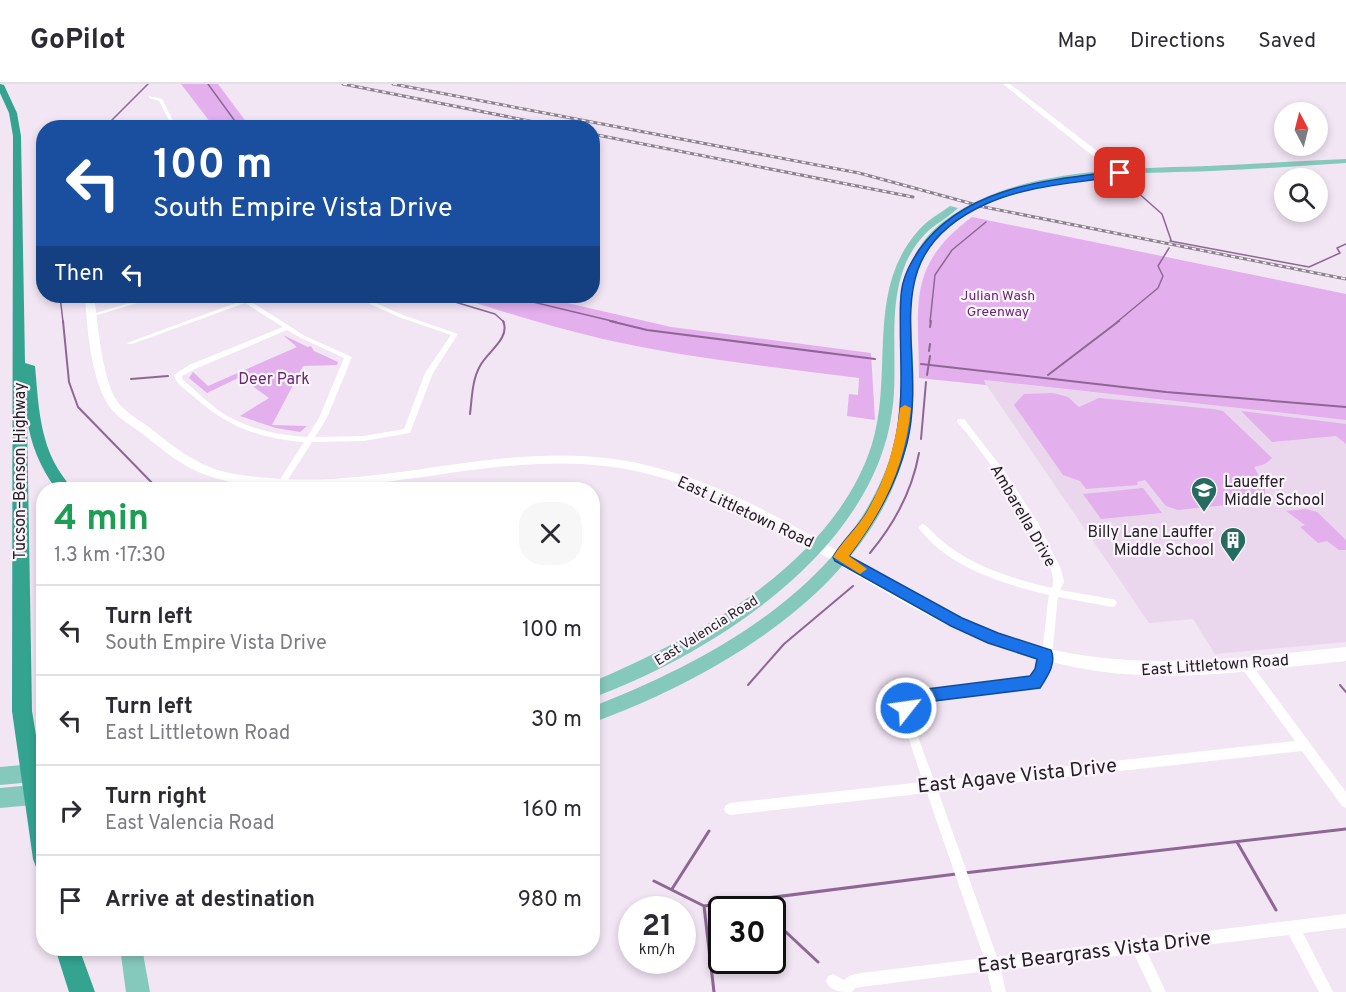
<!DOCTYPE html>
<html lang="en">
<head>
<meta charset="utf-8">
<style>
  :root { --surface:#fff; --page:#f7f7f7; --text:#2b2b33; --muted:#7c7c81; --line:#e1e1e2 }
  body { margin:0; font-family:Overpass,sans-serif; background:var(--page); color:var(--text); height:100vh; display:flex; flex-direction:column; font-size:22px; white-space:nowrap }
  * { box-sizing:border-box; margin:0 }
  p { font-size:20px; color:var(--muted) }
  .icon { flex:none; width:33px; height:33px; fill:none; stroke:currentColor; stroke-width:2; stroke-linecap:round; stroke-linejoin:round }
  .map { position:relative; flex:1; overflow:hidden }
  .sheet { position:absolute; left:36px; top:398px; width:564px; height:474px; display:flex; flex-direction:column; background:var(--surface); border-radius:24px; box-shadow:0 3px 9px #0003 }
  .sheet>* { flex:none }
  .hud { position:absolute; left:36px; top:36px; width:564px; height:183px; border-radius:24px; box-shadow:0 3px 9px #0003; background:#1a4fa0; color:#fff; overflow:hidden }
  .needle { width:39px; rotate:353deg }
  .buttons { position:absolute; left:1274px; top:18px; display:grid; gap:12px }
  .buttons a { display:grid; place-items:center; width:54px; height:54px; border-radius:50%; background:var(--surface); box-shadow:0 3px 9px #0003; font-size:30px }
  .speed { position:absolute; left:618px; top:812px; display:flex; gap:12px; font-size:30px; font-weight:700; text-align:center }
  .speed>* { display:grid; place-content:center; width:78px; height:78px; border-radius:50%; background:var(--surface); box-shadow:0 3px 9px #0003; line-height:1 }
  .speed small { font-size:15px; font-weight:400 }
  .speed .limit { border:3px solid #111; border-radius:9px; background:#fff; color:#111 }
  .pin { position:absolute; display:grid; place-items:center; width:51px; height:51px; color:#fff; margin:-26px; border-radius:12px; box-shadow:0 3px 9px #0006 }
  .me { position:absolute; width:66px; margin:-33px; rotate:60deg; stroke-linejoin:round; filter:drop-shadow(0 0 4px #0008) }
  .turn { display:flex; align-items:center; gap:21px; height:126px; padding:0 18px; font-size:27px }
  .turn .icon { width:78px; height:78px; stroke-width:2.5 }
  .turn b { display:block; font-size:42px; line-height:51px }
  .then { display:flex; align-items:center; height:57px; padding:0 18px; background:#0003; gap:12px; font-size:22px }
  .round { display:grid; place-items:center; flex:none; width:63px; height:63px; border-radius:24px; background:var(--page) }
  .headline { display:flex; align-items:center; justify-content:space-between; height:102px; padding:0 18px }
  h1 { font-size:36px; font-weight:700; line-height:45px; color:#1e9e55 }
  ul { padding:0; list-style:none }
  li { display:flex; align-items:center; gap:18px; height:90px; padding:0 18px; border-top:2px solid var(--line) }
  li div { flex:1 }
  li b { display:block; font-size:22px }
  li em { font-style:normal }
  header { display:flex; align-items:center; gap:36px; box-sizing:border-box; height:84px; padding:0 30px; background:var(--surface); border-bottom:2px solid var(--line) }
  header strong { font-size:28px }
  nav { display:flex; gap:33px; margin-inline-start:auto; font-size:21px }
  .map>svg:first-child { display:block }
  .built { fill:#ead7ed }
  .green { fill:#e4afed }
  .lines { fill:none; stroke-linecap:round; stroke-linejoin:round }
  .stream-far2 { stroke:#8e6795; stroke-width:1.5 }
  .stream-far1 { stroke:#8e6795; stroke-width:2 }
  .stream { stroke:#8e6795; stroke-width:3 }
  .street { fill:#fff; fill-rule:evenodd }
  .secondary { fill:#fff; fill-rule:evenodd }
  .primary { fill:#85c8bc; fill-rule:evenodd }
  .highway { fill:#34a390; fill-rule:evenodd }
  .rail-casing { stroke:#8a818b; stroke-width:3 }
  .rail { stroke:#fcf4fd; stroke-width:1.5; stroke-dasharray:4; stroke-linecap:butt }
  .route { fill:#1a73e8; stroke:#114b97; stroke-width:1.5 }
  .slow { fill:#f59e0b }
  .labels { text-anchor:middle; stroke-width:4.5; stroke-linejoin:round; paint-order:stroke }
  .far-park-label { font-size:14px; fill:#682673; stroke:#fcf4fd }
  .far-street-label { font-size:14px; fill:#252025; stroke:#fcf4fd }
  .park-label { font-size:16px; fill:#682673; stroke:#fcf4fd }
  .street-label { font-size:16px; fill:#252025; stroke:#fcf4fd }
  .poi-label { font-size:16px; fill:#252025; stroke:#fcf4fd; text-anchor:start }
  .near-street-label { font-size:20px; fill:#252025; stroke:#fcf4fd }
</style>
</head>
<body>
<header>
<strong>GoPilot</strong>
<nav><a>Map</a><a>Directions</a><a>Saved</a></nav>
</header>
<div class="map">
<svg width="1346" height="908" viewBox="0 0 1346 908">
  <rect width="100%" height="100%" fill="#f2e5f4"/>
  <path class="built" d="M983 296 1346 336V558L1215 570 1193 535 1149 539Z"/>
  <path class="green" d="M181 0H218L250 43H214Z
    M972 133 1346 210V336L984 296 986 301 919 294C919 220 906 182 972 133Z
    M454 212H537L671 243 871 269 875 336 847 332 849 310 858 311 859 294C773 283 687 274 603 255 552 243 503 228 454 212Z
    M283 251 308 263 311 262 314 267 338 278 337 281 303 282 272 341 307 342 300 348 276 344 240 332 269 314 240 293 207 309 189 294 193 288 208 302 297 263Z
    M1053 309 1068 313 1079 323 1099 314 1213 325 1223 327 1272 374 1265 380 1254 383 1265 402V417L1178 426 1166 422 1145 396 1137 398 1138 401 1086 405 1080 397 1063 391 1014 321 1024 310Z
    M1241 327 1346 340V360L1336 352 1272 358Z
    M1143 404 1162 429 1101 435 1083 410Z
    M1306 425 1317 428 1346 456V466H1339L1327 457 1318 459 1300 443 1305 441 1286 427Z"/>
  <g class="lines">
    <path class="stream-far2" d="M208 0 240 44
      M104 44 148 0
      M1136 107 1162 130 1171 156
      M1170 157 1309 183 1340 169 1337 164 1346 160
      M60 212 63 238
      M435 212 495 230 504 238
      M508 212 616 238
      M930 238 935 191 952 166 986 138
      M1117 238 1158 204 1163 192 1158 182 1169 164"/>
    <path class="stream-far1" d="M63 237 69 298 78 323 158 405
      M610 237 647 246 875 275
      M930 243 931 237
      M929 267 930 260
      M921 280 1166 308 1346 323
      M927 291 930 272
      M1048 291 1119 237
      M131 295 168 292
      M470 330C472 314 472 296 480 282 487 268 511 254 503 237
      M921 355 926 298
      M870 469C895 439 912 408 919 369
      M748 601 784 560 853 502
      M1340 601 1346 608"/>
    <path class="stream" d="M1237 758 1276 826
      M964 789 1346 745
      M654 797 704 822 714 908
      M672 805 709 747
      M751 815 762 825
      M704 822 956 790
      M772 835 818 878"/>
    <path class="street" d="M149 12 162 15 177 44H172L171 41 155 44H143L170 38 159 17 149 14Z
      M153 212H161L94 232 89 231Z
      M235 212H242L305 252 352 273 327 334 315 353 364 352 404 345 425 289 451 251 399 233 354 213 353 212H360L403 231 458 250 433 289 410 349 364 357 312 358 284 402 281 403 277 400 304 358C259 355 226 342 193 312 186 306 176 300 174 291L189 281 283 243 245 219 132 260H128L127 259 241 217ZM287 246 301 254 344 274 319 334 307 353C276 351 244 344 218 326 206 317 194 305 182 295V292L195 285Z
      M958 335H964L1005 388 1038 439 1061 485 1064 498 1060 506 1112 515 1115 516 1117 519 1115 522 1112 523 1058 513C1054 540 1056 582 1038 602L918 617C915 619 913 619 912 623 909 635 930 683 934 697L1295 657 1241 583 1240 580 1241 577 1245 576 1249 577 1346 708V724L1342 722 1302 667 938 707 997 873 1346 830V844L1303 849 1333 908H1319L1289 851 1147 868 1166 908H1152L1134 870 1001 886 1006 908H992L987 887 861 903 855 904 852 908C841 908 831 908 826 897L828 892 833 890 844 896 851 891 861 889 984 874 927 709 730 731 726 729 724 725 726 721 730 719 923 698 902 634C900 620 905 612 917 607L1031 595C1045 578 1045 533 1049 511 1003 500 947 483 918 443L922 440 925 441C931 446 936 452 942 457 973 483 1014 495 1052 504 1064 477 979 362 958 339L957 337Z"/>
    <path class="secondary" d="M1003 0H1010L1123 87V91H1117Z
      M85 212H94C98 239 102 301 120 321 129 331 143 338 154 347 170 360 187 373 207 382 230 392 258 393 283 395 391 401 497 361 606 374 759 392 875 509 1017 556 1124 591 1237 574 1346 563V577C1264 585 1179 599 1097 587 1049 580 1004 566 960 547 842 495 738 397 605 382 495 369 388 410 278 403 253 402 225 399 201 389 181 381 164 367 148 354 136 344 118 335 109 322 91 296 87 243 85 212Z"/>
    <path class="primary" d="M1346 75V79C1301 82 1256 85 1211 87 1126 90 1022 87 951 141 931 156 915 184 911 209 909 225 912 242 912 258 914 290 915 323 908 355 879 500 720 592 592 639V623C717 574 857 497 895 358 904 324 901 287 901 251 900 238 898 222 901 209 906 182 922 153 944 137 1014 84 1124 85 1207 82 1253 80 1300 77 1346 75Z
      M950 122 958 124C948 134 935 140 926 149 879 197 901 270 892 328 873 467 714 569 592 614V598C698 553 835 478 872 360 894 289 865 207 918 147 926 137 939 130 950 122Z
      M44 679V697L0 701V683Z
      M44 700V720L0 724V704Z
      M120 864H142L150 908H126Z"/>
    <path class="highway" d="M0 0 4 1 17 29 21 52 25 279 35 282C38 314 39 348 54 378 59 388 66 396 72 405H56C40 383 31 361 27 335L32 627 44 700V786L36 783 33 775 12 627 13 52 9 29 0 9Z
      M55 864H79L95 908H69Z"/>
    <g class="rail-casing">
      <path id="rail" d="M343 0 565 44
        M393 0 859 89 984 123 1346 195
        M592 50 913 113"/>
    </g>
    <use href="#rail" class="rail"/>
  </g>
  <path class="route" d="M1120 87 1123 91C1077 100 1030 100 986 120 868 173 930 266 907 359 896 402 875 437 849 472L962 534 998 549 1051 566C1057 579 1047 593 1040 604L918 619 912 629 906 631 900 629 898 624C901 616 903 610 911 607L1030 592 1035 585 1037 575 988 559 951 542 835 477 833 473C841 459 854 447 864 433 878 411 890 383 895 358 906 311 898 260 901 212 902 194 910 180 919 166 965 102 1048 96 1120 87Z"/>
  <path class="slow" d="M905 321 911 324C905 382 884 426 849 472L867 485 860 490 833 473C842 458 855 446 865 431 885 398 895 363 900 324Z"/>
  <defs>
    <g id="school-pin" transform="scale(1.35)"><path d="M0 17L-7.5 6A9.5 9.5 0 1 1 7.5 6Z" fill="#266b5f" stroke="#fcf4fd"/><path d="M0-5L7-2L0 1L-7-2ZM-4 1L0 2.5L4 1V4Q0 6-4 4Z" fill="#fff"/></g>
    <g id="building-pin" transform="scale(1.35)"><path d="M0 17L-7.5 6A9.5 9.5 0 1 1 7.5 6Z" fill="#266b5f" stroke="#fcf4fd"/><path d="M-4-6H4V6H1V3H-1V6H-4ZM-2.5-4.3h1.7v1.8h-1.7ZM.8-4.3h1.7v1.8H.8ZM-2.5-1h1.7V.8h-1.7ZM.8-1h1.7V.8H.8Z" fill="#fff"/></g>
  </defs>
  <g fill-rule="evenodd">
    <use href="#school-pin" x="1204" y="406"/>
    <use href="#building-pin" x="1233" y="456"/>
  </g>
  <g class="labels">
    <g class="far-park-label">
      <text x="998" y="216">Julian Wash<tspan x="998" dy="16">Greenway</tspan></text>
    </g>
    <g class="far-street-label">
      <text transform="translate(706 546) rotate(-32)" y="5">East Valencia Road</text>
    </g>
    <g class="park-label">
      <text x="274" y="300">Deer Park</text>
    </g>
    <g class="street-label">
      <text transform="translate(19 387) rotate(-90)" y="6">Tucson–Benson Highway</text>
      <text transform="translate(746 427) rotate(25)" y="6">East Littletown Road</text>
      <text transform="translate(1024 431) rotate(60)" y="6">Ambarella Drive</text>
      <text transform="translate(1215 580) rotate(-4)" y="6">East Littletown Road</text>
    </g>
    <g class="poi-label">
      <text x="1224" y="403">Laueffer<tspan x="1224" dy="18">Middle School</tspan></text>
      <text x="1214" y="453" text-anchor="end">Billy Lane Lauffer<tspan x="1214" dy="18">Middle School</tspan></text>
    </g>
    <g class="near-street-label">
      <text transform="translate(1017 691) rotate(-6)" y="7">East Agave Vista Drive</text>
      <text transform="translate(1094 867) rotate(-7)" y="7">East Beargrass Vista Drive</text>
    </g>
  </g>
</svg>
<div class="buttons">
<a><svg class="needle" viewBox="-14 -14 28 28"><path d="M0-13l5 13h-10z" fill="#e53935"/><path d="M0 13l5-13h-10z" fill="#7c7c81"/></svg></a>
<a><svg class="icon" aria-label="search" viewBox="0 0 24 24"><circle cx="10" cy="10" r="6"/><path d="M15 15l6 6"/></svg></a>
</div>
<div class="speed"><div>21<small>km/h</small></div><div class="limit">30</div></div>
<div class="pin" style="left:1120px;top:89px;background:#d93025"><svg class="icon" aria-label="arrive" viewBox="0 0 24 24"><path d="M6 21V4h12l-3 4 3 4H6"/></svg></div>
<svg class="me" style="left:906px;top:624px" viewBox="-20 -20 40 40"><circle r="17" fill="#1a73e8" stroke="#fff" stroke-width="3"/><path d="M0-11L8 9 0 5-8 9z" fill="#fff"/></svg>
<div class="hud">
<div class="turn"><svg class="icon" aria-label="left" viewBox="0 0 24 24"><path d="M17 20v-9H6M10 6l-5 5 5 5"/></svg><div><b>100 m</b>South Empire Vista Drive</div></div>
<div class="then">Then<svg class="icon" aria-label="left" viewBox="0 0 24 24"><path d="M17 20v-9H6M10 6l-5 5 5 5"/></svg></div>
</div>
<section class="sheet">
<div class="headline"><div><h1>4 min</h1><p>1.3 km · 17:30</p></div><a class="round"><svg class="icon" aria-label="close" viewBox="0 0 24 24"><path d="M6 6l12 12M18 6L6 18"/></svg></a></div>
<ul>
<li><svg class="icon" aria-label="left" viewBox="0 0 24 24"><path d="M17 20v-9H6M10 6l-5 5 5 5"/></svg><div><b>Turn left</b><p>South Empire Vista Drive</p></div><em>100 m</em></li>
<li><svg class="icon" aria-label="left" viewBox="0 0 24 24"><path d="M17 20v-9H6M10 6l-5 5 5 5"/></svg><div><b>Turn left</b><p>East Littletown Road</p></div><em>30 m</em></li>
<li><svg class="icon" aria-label="right" viewBox="0 0 24 24"><path d="M7 20v-9h11M14 6l5 5-5 5"/></svg><div><b>Turn right</b><p>East Valencia Road</p></div><em>160 m</em></li>
<li><svg class="icon" aria-label="arrive" viewBox="0 0 24 24"><path d="M6 21V4h12l-3 4 3 4H6"/></svg><div><b>Arrive at destination</b></div><em>980 m</em></li>
</ul>
</section>
</div>
</body>
</html>
